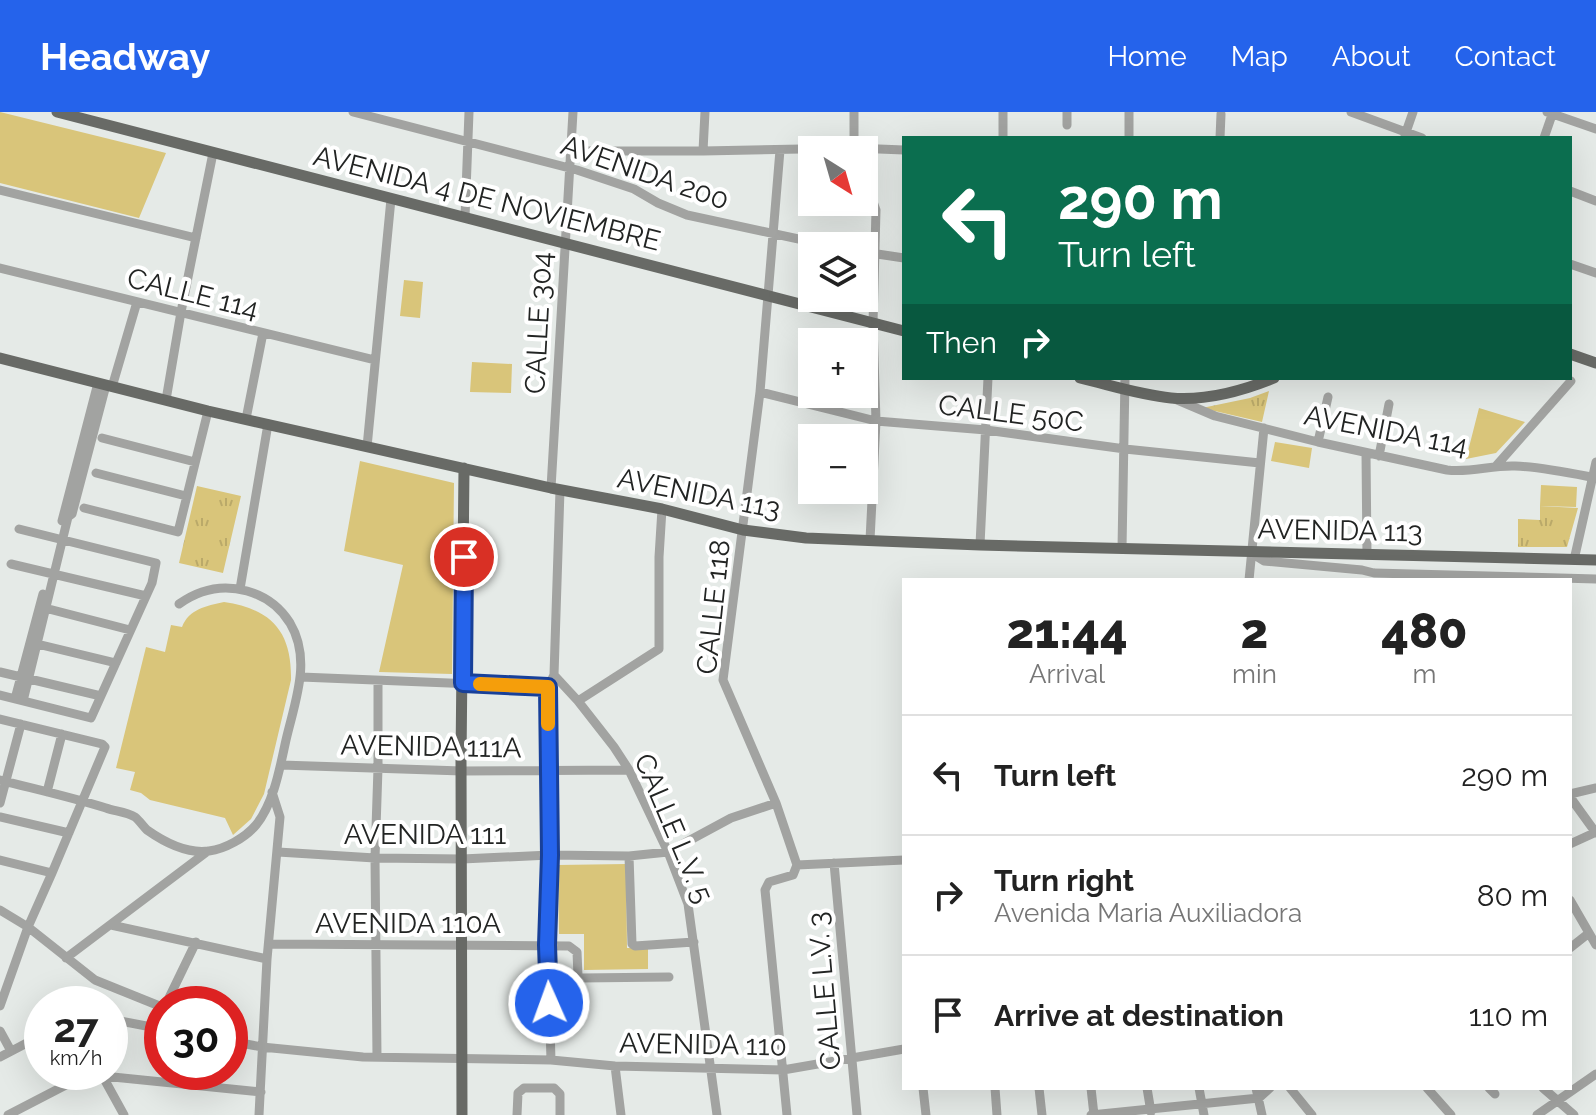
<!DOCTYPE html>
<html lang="en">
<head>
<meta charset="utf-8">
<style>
  :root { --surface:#fff; --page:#f2f2f2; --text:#222; --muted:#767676; --line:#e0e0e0; --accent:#2563eb }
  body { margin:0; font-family:Raleway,sans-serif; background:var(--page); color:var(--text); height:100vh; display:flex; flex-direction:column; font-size:30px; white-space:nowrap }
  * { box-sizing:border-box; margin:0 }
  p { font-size:26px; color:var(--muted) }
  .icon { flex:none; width:44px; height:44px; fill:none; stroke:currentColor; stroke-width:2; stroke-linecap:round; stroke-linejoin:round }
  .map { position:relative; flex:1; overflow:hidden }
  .side { position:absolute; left:902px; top:466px; width:670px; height:512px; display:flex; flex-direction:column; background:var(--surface); border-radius:0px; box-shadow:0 8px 32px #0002 }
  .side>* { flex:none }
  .guide { position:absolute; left:902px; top:24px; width:670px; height:244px; border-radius:0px; box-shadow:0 8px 32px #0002; background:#0b6e4f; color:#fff; overflow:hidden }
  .needle { width:52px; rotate:143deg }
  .tools { position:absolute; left:798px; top:24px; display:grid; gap:16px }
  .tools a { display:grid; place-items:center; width:80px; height:80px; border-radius:0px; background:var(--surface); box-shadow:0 8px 32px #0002; font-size:40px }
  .speed { position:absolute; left:24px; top:874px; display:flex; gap:16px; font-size:40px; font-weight:700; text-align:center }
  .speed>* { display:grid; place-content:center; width:104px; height:104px; border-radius:50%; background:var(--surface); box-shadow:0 8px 32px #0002; line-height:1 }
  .speed small { font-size:20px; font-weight:400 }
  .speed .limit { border:12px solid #d22; background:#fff; color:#111 }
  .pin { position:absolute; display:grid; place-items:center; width:68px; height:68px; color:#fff; margin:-34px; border:4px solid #fff; border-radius:50%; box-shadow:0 2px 8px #0007 }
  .me { position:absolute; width:88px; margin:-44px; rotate:358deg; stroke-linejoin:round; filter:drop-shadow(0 0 6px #0008) }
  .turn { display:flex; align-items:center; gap:28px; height:168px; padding:0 24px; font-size:36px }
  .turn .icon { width:104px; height:104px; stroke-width:2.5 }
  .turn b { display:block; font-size:56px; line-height:68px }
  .then { display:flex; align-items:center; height:76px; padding:0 24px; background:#0003; gap:16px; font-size:30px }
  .eta { display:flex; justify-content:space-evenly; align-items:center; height:136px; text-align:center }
  .eta b { font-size:48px; font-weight:800; line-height:56px }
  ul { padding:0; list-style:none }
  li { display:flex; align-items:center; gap:24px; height:120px; padding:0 24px; border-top:2px solid var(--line) }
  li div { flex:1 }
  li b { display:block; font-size:30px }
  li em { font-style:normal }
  header { display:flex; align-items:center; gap:48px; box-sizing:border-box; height:112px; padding:0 40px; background:var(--accent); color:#fff }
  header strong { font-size:38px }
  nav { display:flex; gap:44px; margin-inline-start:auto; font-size:28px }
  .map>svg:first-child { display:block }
  .grass { fill:#d9c57a }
  .park { fill:url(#park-tufts) }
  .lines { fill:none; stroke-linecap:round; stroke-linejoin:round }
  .minor { stroke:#a2a3a1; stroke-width:9 }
  .major { stroke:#686a66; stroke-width:11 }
  .route-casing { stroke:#184099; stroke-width:20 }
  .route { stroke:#2563eb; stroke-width:14 }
  .slow { stroke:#f59e0b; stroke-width:14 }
  .labels { text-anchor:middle; stroke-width:8; stroke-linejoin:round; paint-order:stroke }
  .street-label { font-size:28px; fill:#222423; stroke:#fff }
</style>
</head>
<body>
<header>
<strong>Headway</strong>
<nav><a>Home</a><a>Map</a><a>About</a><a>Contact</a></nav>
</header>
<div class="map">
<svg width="1596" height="1003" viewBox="0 0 1596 1003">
  <defs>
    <pattern id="park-tufts" width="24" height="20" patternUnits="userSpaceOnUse" patternTransform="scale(2)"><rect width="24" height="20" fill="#d9c57a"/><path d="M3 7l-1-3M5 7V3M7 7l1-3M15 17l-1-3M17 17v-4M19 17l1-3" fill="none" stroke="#baa969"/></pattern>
  </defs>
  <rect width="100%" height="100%" fill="#e5eae7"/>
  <path class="grass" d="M0 0 166 41 139 106 0 71Z
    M404 168 423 170 420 206 400 204Z
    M472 250 512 252 511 281 470 280Z
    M1479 296 1525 310 1496 341 1466 347Z
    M1275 330 1312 336 1309 356 1271 349Z
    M360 349 454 371 452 562 379 560 403 453 344 439Z
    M1541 373 1577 375 1576 395 1540 394Z
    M224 490C272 497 292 520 291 568L264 682 251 707 233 723 225 706 150 688 141 681 130 678 135 660 116 656 146 535 165 540 171 513 182 515C189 497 206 494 224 490Z
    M626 752 627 836H648V857L584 858V822H559L558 753Z"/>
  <path class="park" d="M1269 279 1262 310 1202 296 1250 286Z
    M197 374 241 384 223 461 179 451Z
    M1540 394 1578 396 1567 435H1518V407L1540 408Z"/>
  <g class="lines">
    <path class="minor" d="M353 0 577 58 634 77 658 91 687 103 831 134
      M854 0V38
      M1351 0 1422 26
      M1547 0 1596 17
      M1067 13V0
      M1405 23 1413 0
      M1003 26V0
      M1129 26V0
      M1220 26 1221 2
      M1544 26 1553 0
      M780 38 760 280 723 568 776 691 797 753
      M570 39H703L854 36 904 38
      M703 39 705 0
      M864 65 876 98 873 211 876 309 870 428
      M0 78 196 126
      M1570 79 1596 89
      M465 105 469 0
      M864 140 904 146
      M1570 152 1596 161
      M0 156 375 248
      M112 275 137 190
      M760 280 876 309 986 318 1125 337 1260 351
      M1175 287 1215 304 1318 330 1447 358C1470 361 1492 353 1515 354 1542 355 1570 361 1596 366
      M166 288 181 200 213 41
      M246 307 263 221
      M102 326 195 350
      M1318 330 1328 285
      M367 335 391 87
      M1366 341 1367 443
      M1379 344 1389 292
      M1496 354 1571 269
      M96 361 186 384
      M551 376 573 0
      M84 396 178 420 208 299
      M62 409 98 271
      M980 433 988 266
      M1122 437 1125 266
      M1251 441 1264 449 1362 458 1374 461 1596 467
      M1574 448 1596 350
      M11 452 146 484
      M1249 468 1264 316
      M240 477 268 312
      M41 495 130 518
      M33 531 116 551
      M0 560 101 584
      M554 563 578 589 614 635 629 658 668 740 688 792 717 1003
      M301 565 548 575
      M0 583 91 606 152 471 156 451 19 417
      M15 587 43 482
      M23 589 68 405 72 402 106 273
      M578 589 659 537V445L662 397
      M0 607 102 632 105 635 52 761 28 815 95 868 162 895
      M281 653 462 659 629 658
      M0 668C35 677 71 685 106 696 114 699 127 700 135 705 139 708 143 714 147 718 164 730 187 742 209 739 225 737 245 726 256 713 274 691 280 655 286 628 295 589 312 548 290 511 280 495 265 484 247 479 222 472 200 477 179 492
      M47 680 62 622
      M1570 682 1596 676
      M1570 685 1596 721
      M0 691 21 612
      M0 705 69 721
      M1570 732 1596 720
      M278 740 375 746 462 747 550 743 629 744 668 740 731 706 776 691
      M629 744 632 832 635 834 694 830
      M0 748 52 761
      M834 751 857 1003
      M797 753 904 748
      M1570 788 1596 833
      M0 798 28 815 0 894
      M111 813 267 847
      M269 832 569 834 577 840 578 864 581 866 669 865
      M1570 836 1589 821
      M66 846 208 739
      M166 892 196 830
      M110 907 162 917
      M0 919 11 939
      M230 929 262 935 363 945 551 948 615 954 783 958 904 937
      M0 945 42 923
      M377 945 375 746 378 656V569
      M551 948C547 824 549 700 548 575L554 563 560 378
      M615 954 621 1003
      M102 963 124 1003
      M103 964 261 980
      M923 976 926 1003
      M995 976 997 1003
      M1039 976 1042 1003
      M1091 976 1094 1003
      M1147 976 1151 1000
      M1199 976 1204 1003
      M1256 976 1262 1003
      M1290 976 1312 1003
      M1427 976 1451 1003
      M1489 976 1495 982
      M1543 976 1574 1003
      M8 1003 91 960
      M259 1003 267 847 280 705 272 680
      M517 1003 518 981 524 976H554L560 982V1003
      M787 1003 765 778 769 770 793 763 797 753
      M1091 1003 1259 986 1270 976
      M1537 1003 1596 962"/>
    <path class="major" d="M57 0 904 219
      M1570 242 1596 251
      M0 246 208 299 551 376 662 397 743 418 806 426 980 433 1596 448
      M1080 266C1110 273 1140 283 1171 286 1206 289 1242 279 1274 266
      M462 1003 461 648 464 356"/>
  </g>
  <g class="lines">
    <g class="route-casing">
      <path id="route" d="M464 445 463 571 548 575 550 743 547 833 549 891"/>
    </g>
    <use href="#route" class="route"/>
    <path class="slow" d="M480 572 548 575V612"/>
  </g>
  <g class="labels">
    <g class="street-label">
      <text transform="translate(645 60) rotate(19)" y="10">AVENIDA 200</text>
      <text transform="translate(487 86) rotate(14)" y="10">AVENIDA 4 DE NOVIEMBRE</text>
      <text transform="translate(193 181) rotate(14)" y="10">CALLE 114</text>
      <text transform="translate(538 211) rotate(-87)" y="10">CALLE 304</text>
      <text transform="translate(1011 301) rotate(7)" y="10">CALLE 50C</text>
      <text transform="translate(1386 318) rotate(11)" y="10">AVENIDA 114</text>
      <text transform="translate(699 381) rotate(11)" y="10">AVENIDA 113</text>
      <text transform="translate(1340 418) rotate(1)" y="10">AVENIDA 113</text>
      <text transform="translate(713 495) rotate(-84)" y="10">CALLE 118</text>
      <text transform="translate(431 634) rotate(1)" y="10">AVENIDA 111A</text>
      <text transform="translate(674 716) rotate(67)" y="10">CALLE L.V. 5</text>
      <text x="425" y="732">AVENIDA 111</text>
      <text x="408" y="821">AVENIDA 110A</text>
      <text transform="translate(824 879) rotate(-95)" y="10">CALLE L.V. 3</text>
      <text transform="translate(703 932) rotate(1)" y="10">AVENIDA 110</text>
    </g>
  </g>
</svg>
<div class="tools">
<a><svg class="needle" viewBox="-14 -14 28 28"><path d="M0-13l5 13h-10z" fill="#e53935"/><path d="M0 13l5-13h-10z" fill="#767676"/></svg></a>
<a><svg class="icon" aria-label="layers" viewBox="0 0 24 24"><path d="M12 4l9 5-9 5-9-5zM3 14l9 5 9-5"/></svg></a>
<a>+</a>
<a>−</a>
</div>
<div class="speed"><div>27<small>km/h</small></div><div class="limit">30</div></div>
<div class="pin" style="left:464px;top:445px;background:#d93025"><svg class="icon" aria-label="arrive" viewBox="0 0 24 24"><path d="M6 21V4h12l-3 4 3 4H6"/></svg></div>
<svg class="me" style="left:549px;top:891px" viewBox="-20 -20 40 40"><circle r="17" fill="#2563eb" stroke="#fff" stroke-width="3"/><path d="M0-11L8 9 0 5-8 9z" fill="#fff"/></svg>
<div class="guide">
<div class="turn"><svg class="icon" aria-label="left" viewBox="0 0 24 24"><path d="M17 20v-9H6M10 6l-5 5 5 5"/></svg><div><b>290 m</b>Turn left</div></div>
<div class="then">Then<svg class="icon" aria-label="right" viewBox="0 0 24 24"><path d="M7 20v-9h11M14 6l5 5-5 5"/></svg></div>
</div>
<section class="side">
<div class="eta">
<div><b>21:44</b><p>Arrival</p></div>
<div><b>2</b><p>min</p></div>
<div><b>480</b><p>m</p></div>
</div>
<ul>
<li><svg class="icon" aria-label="left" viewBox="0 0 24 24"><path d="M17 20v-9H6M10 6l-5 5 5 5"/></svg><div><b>Turn left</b></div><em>290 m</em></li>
<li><svg class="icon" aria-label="right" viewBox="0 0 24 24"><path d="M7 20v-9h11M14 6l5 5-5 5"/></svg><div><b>Turn right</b><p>Avenida Maria Auxiliadora</p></div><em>80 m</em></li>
<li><svg class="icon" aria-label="arrive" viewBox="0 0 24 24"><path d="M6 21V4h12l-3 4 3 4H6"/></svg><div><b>Arrive at destination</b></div><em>110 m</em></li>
</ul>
</section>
</div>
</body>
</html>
